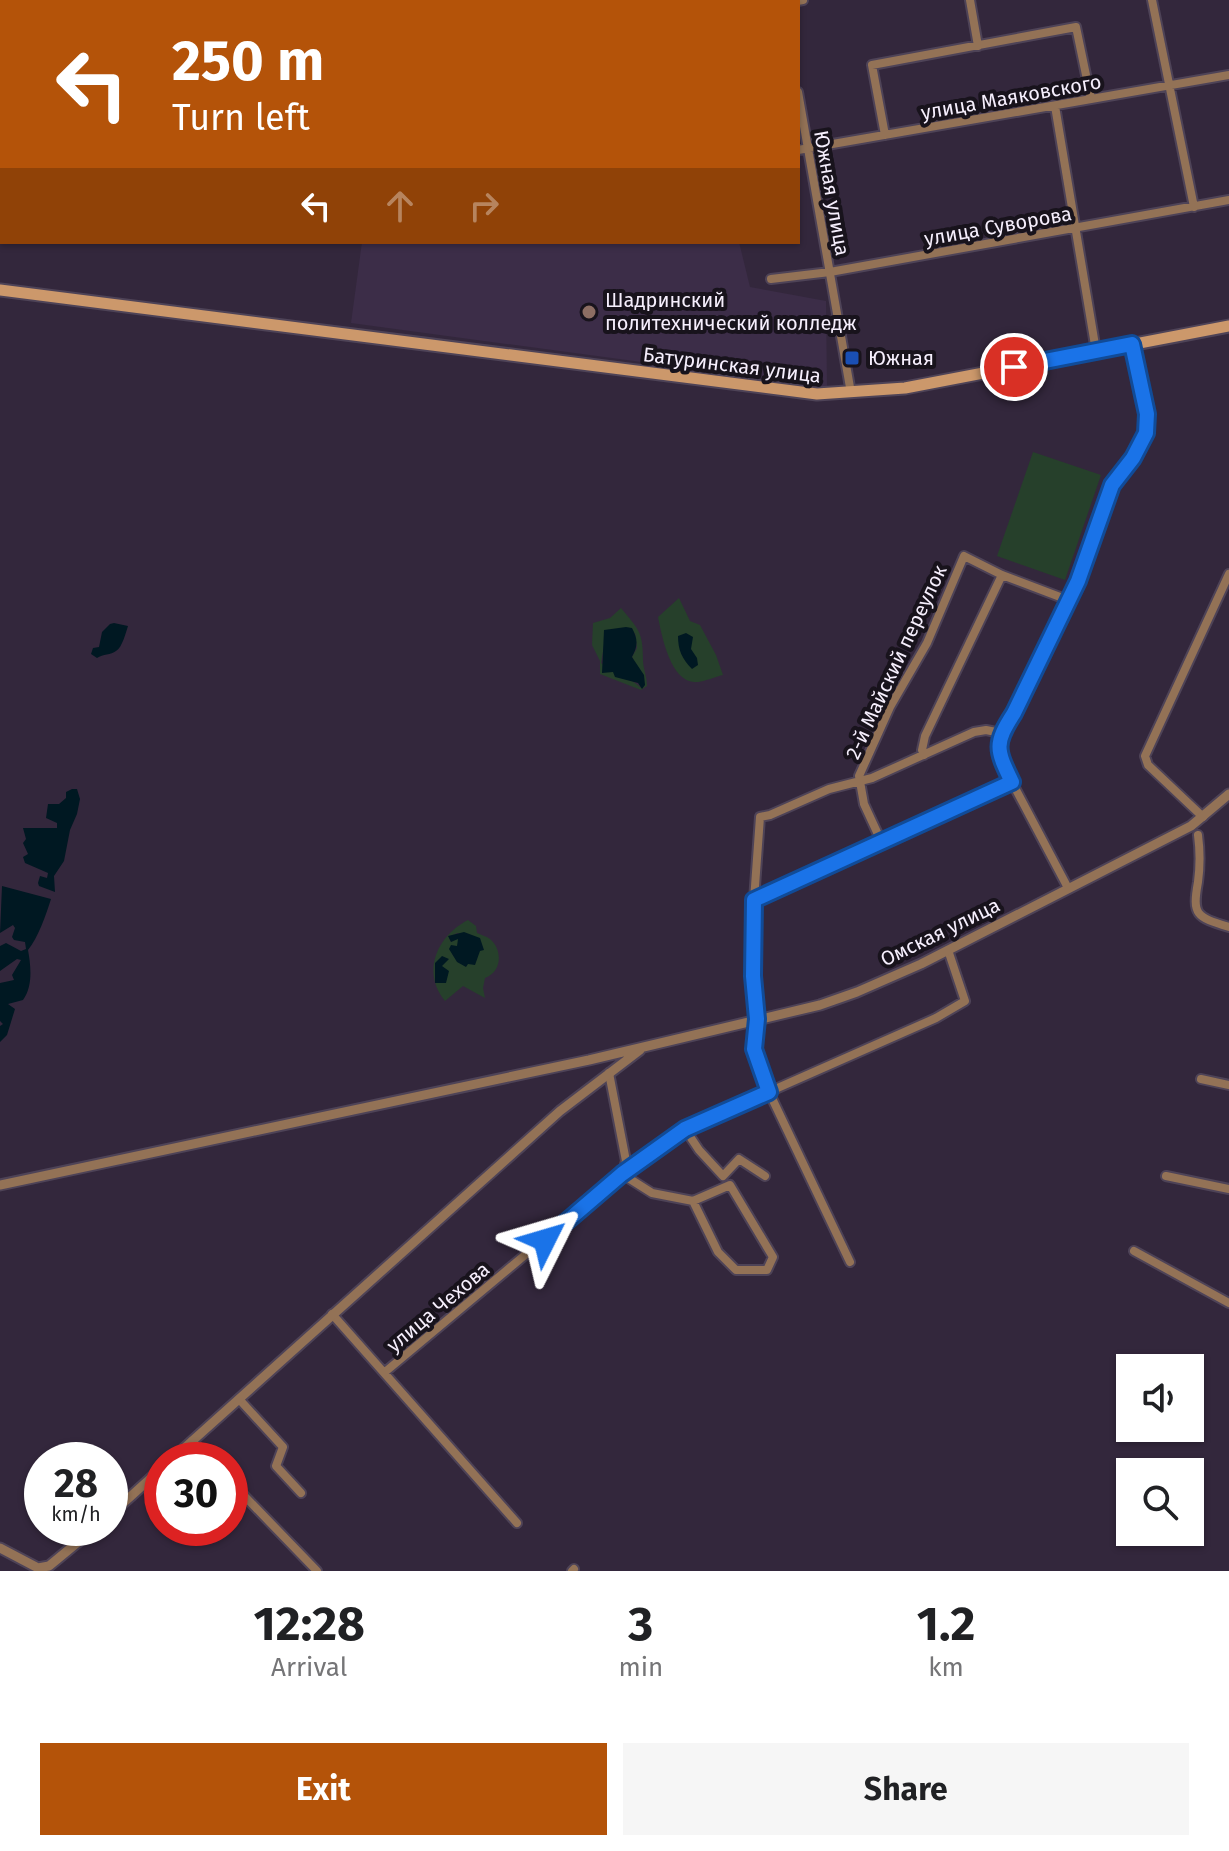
<!DOCTYPE html>
<html lang="en">
<head>
<meta charset="utf-8">
<style>
  :root { --surface:#fff; --page:#f6f6f6; --text:#202124; --muted:#757577; --accent:#b45309 }
  body { margin:0; font-family:"Fira Sans",sans-serif; background:var(--page); color:var(--text); height:100vh; display:flex; flex-direction:column; font-size:30px; white-space:nowrap }
  * { box-sizing:border-box; margin:0 }
  p { font-size:26px; color:var(--muted) }
  .icon { flex:none; width:44px; height:44px; fill:none; stroke:currentColor; stroke-width:2; stroke-linecap:round; stroke-linejoin:round }
  .map { position:relative; height:1571px; overflow:hidden }
  .sheet { display:flex; flex-direction:column; background:var(--surface); flex:1 }
  .sheet>* { flex:none }
  .banner { position:absolute; left:0px; top:0px; width:800px; height:244px; box-shadow:0 2px 6px #0004; background:#b45309; color:#fff; overflow:hidden }
  .controls { position:absolute; left:1116px; top:1354px; display:grid; gap:16px }
  .controls a { display:grid; place-items:center; width:88px; height:88px; border-radius:0px; background:var(--surface); box-shadow:0 2px 6px #0004; font-size:40px }
  .speed { position:absolute; left:24px; top:1442px; display:flex; gap:16px; font-size:40px; font-weight:700; text-align:center }
  .speed>* { display:grid; place-content:center; width:104px; height:104px; border-radius:50%; background:var(--surface); box-shadow:0 2px 6px #0004; line-height:1 }
  .speed small { font-size:20px; font-weight:400 }
  .speed .limit { border:12px solid #d22; background:#fff; color:#111 }
  .pin { position:absolute; display:grid; place-items:center; width:68px; height:68px; color:#fff; margin:-34px; border:4px solid #fff; border-radius:50%; box-shadow:0 2px 8px #0007 }
  .me { position:absolute; width:88px; margin:-44px; rotate:50deg; stroke-linejoin:round; filter:drop-shadow(0 0 6px #0008) }
  .turn { display:flex; align-items:center; gap:28px; height:168px; padding:0 40px; font-size:36px }
  .turn .icon { width:104px; height:104px; stroke-width:2.5 }
  .turn b { display:block; font-size:56px; line-height:68px }
  .lanes { display:flex; align-items:center; height:76px; padding:0 40px; background:#0003; justify-content:center; gap:40px; direction:ltr }
  .lanes .off { opacity:.35 }
  .eta { display:flex; justify-content:space-evenly; align-items:center; height:136px; text-align:center }
  .eta b { font-size:48px; font-weight:700; line-height:56px }
  .button { display:flex; gap:16px; margin-top:auto; padding:16px 40px }
  .button a { flex:1; height:92px; border-radius:0px; background:var(--accent); color:#fff; font-size:32px; font-weight:700; line-height:92px; text-align:center }
  .button a+a { background:var(--page); color:var(--text) }
  .map>svg:first-child { display:block }
  .built { fill:#3c2d48 }
  .green { fill:#26402b; fill-rule:evenodd }
  .water { fill:#001822 }
  .lines { fill:none; stroke-linecap:round; stroke-linejoin:round }
  .minor-casing { stroke:#4e4357; stroke-width:12 }
  .tertiary-casing { stroke:#4e4357; stroke-width:13 }
  .secondary-casing { stroke:#4e4357; stroke-width:15 }
  .minor { stroke:#937256; stroke-width:8 }
  .tertiary { stroke:#937256; stroke-width:9 }
  .secondary { stroke:#cc986b; stroke-width:11 }
  .route-casing { stroke:#114b97; stroke-width:20 }
  .route { stroke:#1a73e8; stroke-width:14 }
  .education-dot { fill:#8d6e63; stroke:#18131c; stroke-width:3 }
  .transit-dot { fill:#1a4fb4; stroke:#18131c; stroke-width:3 }
  .labels { text-anchor:middle; stroke-width:8; stroke-linejoin:round; paint-order:stroke }
  .street-label { font-size:20px; fill:#f6effd; stroke:#18131c }
  .poi-label { font-size:20px; fill:#f6effd; stroke:#18131c; text-anchor:start }
</style>
</head>
<body>
<div class="map">
<svg width="1229" height="1571" viewBox="0 0 1229 1571">
  <rect width="100%" height="100%" fill="#33273c"/>
  <path class="built" d="M362 242H739L750 287 826 301 827 387 351 323Z"/>
  <path class="green" d="M1033 452 1101 475 1065 580 997 556Z
    M679 598 690 621 700 625 716 655 723 675C715 677 706 681 698 682 671 685 662 637 658 617Z
    M621 608C638 629 643 631 643 660 643 668 647 677 647 686L641 690 600 674V661L592 645 593 623 610 618ZM635 633 637 648 632 657 641 688C634 680 613 672 601 663L605 640Z
    M468 920 476 926 477 933C481 935 486 936 490 939 503 950 502 972 485 978L483 988 485 998 463 986 445 1001C421 972 437 936 468 920ZM457 933 472 937 477 959 468 963 456 959 452 954 460 942 458 938 451 942 449 937Z"/>
  <path class="water" d="M114 623 128 626C126 632 122 648 116 651 111 655 103 654 97 658L91 654 93 648 99 647 102 632 110 624Z
    M626 627 632 628C638 639 638 646 632 657L644 675 645 685 642 689 638 683 615 677 613 672 602 673 604 630Z
    M686 633 693 637 691 649 697 658 698 665 692 669C682 659 678 650 678 636Z
    M72 789H77L80 799 77 814 70 830 64 861 54 876 55 892 39 886 38 883 40 876 47 878 48 873 25 863 23 857 28 854 23 843 26 839 23 828H57V823L46 818 48 804H59L66 798V792Z
    M2 886 51 899C46 915 38 938 28 950 31 966 33 987 23 1000L8 1004 15 1009 7 1035 0 1042V1026L3 1024 0 1021V983L14 980 12 975 21 960 17 959 0 971V946L6 943 21 951 26 949 25 942 14 940 12 937 15 928 13 925 0 933Z
    M464 932 480 938 484 950 480 951 475 965 468 964 466 967 457 962 449 949 451 945 457 946 458 939 451 942 448 936Z
    M442 956 449 959 442 966 449 971 446 983H435V963Z"/>
  <g class="lines">
    <g class="minor-casing">
      <path id="minor" d="M697 0 698 2
        M782 0V2
        M970 0 978 46
        M1152 0 1194 207
        M792 2 803 0
        M798 92 851 393
        M1055 106 1096 351
        M885 135 872 65 1076 27 1091 99
        M798 150 1229 75
        M0 172 2 173
        M771 279 830 272 1229 200
        M924 755 922 750 925 736 1002 575
        M1203 817 1148 765 1145 756 1229 574
        M1198 835C1200 850 1200 867 1198 882 1192 915 1196 917 1229 927
        M882 843 864 804 859 776 890 707 927 643 964 556 1002 575 1068 600
        M1068 888 1005 769 997 743 1078 581 1112 485 1133 458 1146 433 1147 414 1132 344
        M754 900 1012 782
        M1201 1079 1229 1085
        M685 1129 699 1150 723 1176 739 1159 765 1176
        M1166 1176 1229 1189
        M693 1201 718 1252 736 1270H767L773 1257 730 1185 693 1201 652 1193 622 1174 685 1129 936 1018 965 1001 948 950
        M1134 1251 1229 1303
        M850 1262 769 1092 754 1049 757 1019 754 997V900L760 817 770 815 829 789 872 778 974 732 986 730 1001 733
        M332 1314 517 1523
        M385 1372 622 1174 626 1161 609 1073
        M239 1399 283 1447 276 1466 301 1493
        M192 1441 210 1460
        M230 1481 317 1571
        M572 1571 574 1569"/>
    </g>
    <g class="tertiary-casing">
      <path id="tertiary" d="M0 1185 589 1060 820 1005 857 992 921 964 1191 826 1229 794
        M171 1460 560 1111 640 1050
        M110 1515 162 1468
        M0 1548 38 1568 49 1566 95 1528"/>
    </g>
    <g class="secondary-casing">
      <path id="secondary" d="M0 290 817 394 905 388 1229 326"/>
    </g>
    <use href="#minor" class="minor"/>
    <use href="#tertiary" class="tertiary"/>
    <use href="#secondary" class="secondary"/>
  </g>
  <g class="lines">
    <g class="route-casing">
      <path id="route" d="M545 1240 622 1174 685 1129 769 1092 754 1049 757 1019 753 976 754 900 1012 782C996 749 994 744 1014 713L1078 581 1112 485 1133 458 1146 433 1147 414 1132 344 1014 367"/>
    </g>
    <use href="#route" class="route"/>
  </g>
  <circle class="education-dot" cx="589" cy="312" r="8"/>
  <rect class="transit-dot" x="844" y="350" width="16" height="16" rx="4"/>
  <g class="labels">
    <g class="street-label">
      <text transform="translate(1011 97) rotate(-10)" y="7">улица Маяковского</text>
      <text transform="translate(832 193) rotate(80)" y="7">Южная улица</text>
      <text transform="translate(998 226) rotate(-10)" y="7">улица Суворова</text>
      <text transform="translate(732 365) rotate(7)" y="7">Батуринская улица</text>
      <text transform="translate(896 662) rotate(-65)" y="7">2-й Майский переулок</text>
      <text transform="translate(940 932) rotate(-26)" y="7">Омская улица</text>
      <text transform="translate(438 1307) rotate(-40)" y="7">улица Чехова</text>
    </g>
    <g class="poi-label">
      <text x="605" y="307">Шадринский<tspan x="605" dy="23">политехнический колледж</tspan></text>
      <text x="868" y="365">Южная</text>
    </g>
  </g>
</svg>
<div class="controls">
<a><svg class="icon" aria-label="sound" viewBox="0 0 24 24"><path d="M4 9h4l5-4v14l-5-4H4zM17 9q2 3 0 6"/></svg></a>
<a><svg class="icon" aria-label="search" viewBox="0 0 24 24"><circle cx="10" cy="10" r="6"/><path d="M15 15l6 6"/></svg></a>
</div>
<div class="speed"><div>28<small>km/h</small></div><div class="limit">30</div></div>
<div class="pin" style="left:1014px;top:367px;background:#d93025"><svg class="icon" aria-label="arrive" viewBox="0 0 24 24"><path d="M6 21V4h12l-3 4 3 4H6"/></svg></div>
<svg class="me" style="left:545px;top:1240px" viewBox="-20 -20 40 40"><path d="M0-17L14 15 0 8-14 15z" fill="#1a73e8" stroke="#fff" stroke-width="4"/></svg>
<div class="banner">
<div class="turn"><svg class="icon" aria-label="left" viewBox="0 0 24 24"><path d="M17 20v-9H6M10 6l-5 5 5 5"/></svg><div><b>250 m</b>Turn left</div></div>
<div class="lanes"><svg class="icon" aria-label="left" viewBox="0 0 24 24"><path d="M17 20v-9H6M10 6l-5 5 5 5"/></svg><svg class="icon off" aria-label="ahead" viewBox="0 0 24 24"><path d="M12 20V5M6 11l6-6 6 6"/></svg><svg class="icon off" aria-label="right" viewBox="0 0 24 24"><path d="M7 20v-9h11M14 6l5 5-5 5"/></svg></div>
</div>
</div>
<section class="sheet">
<div class="eta">
<div><b>12:28</b><p>Arrival</p></div>
<div><b>3</b><p>min</p></div>
<div><b>1.2</b><p>km</p></div>
</div>
<div class="button"><a>Exit</a><a>Share</a></div>
</section>
</body>
</html>
